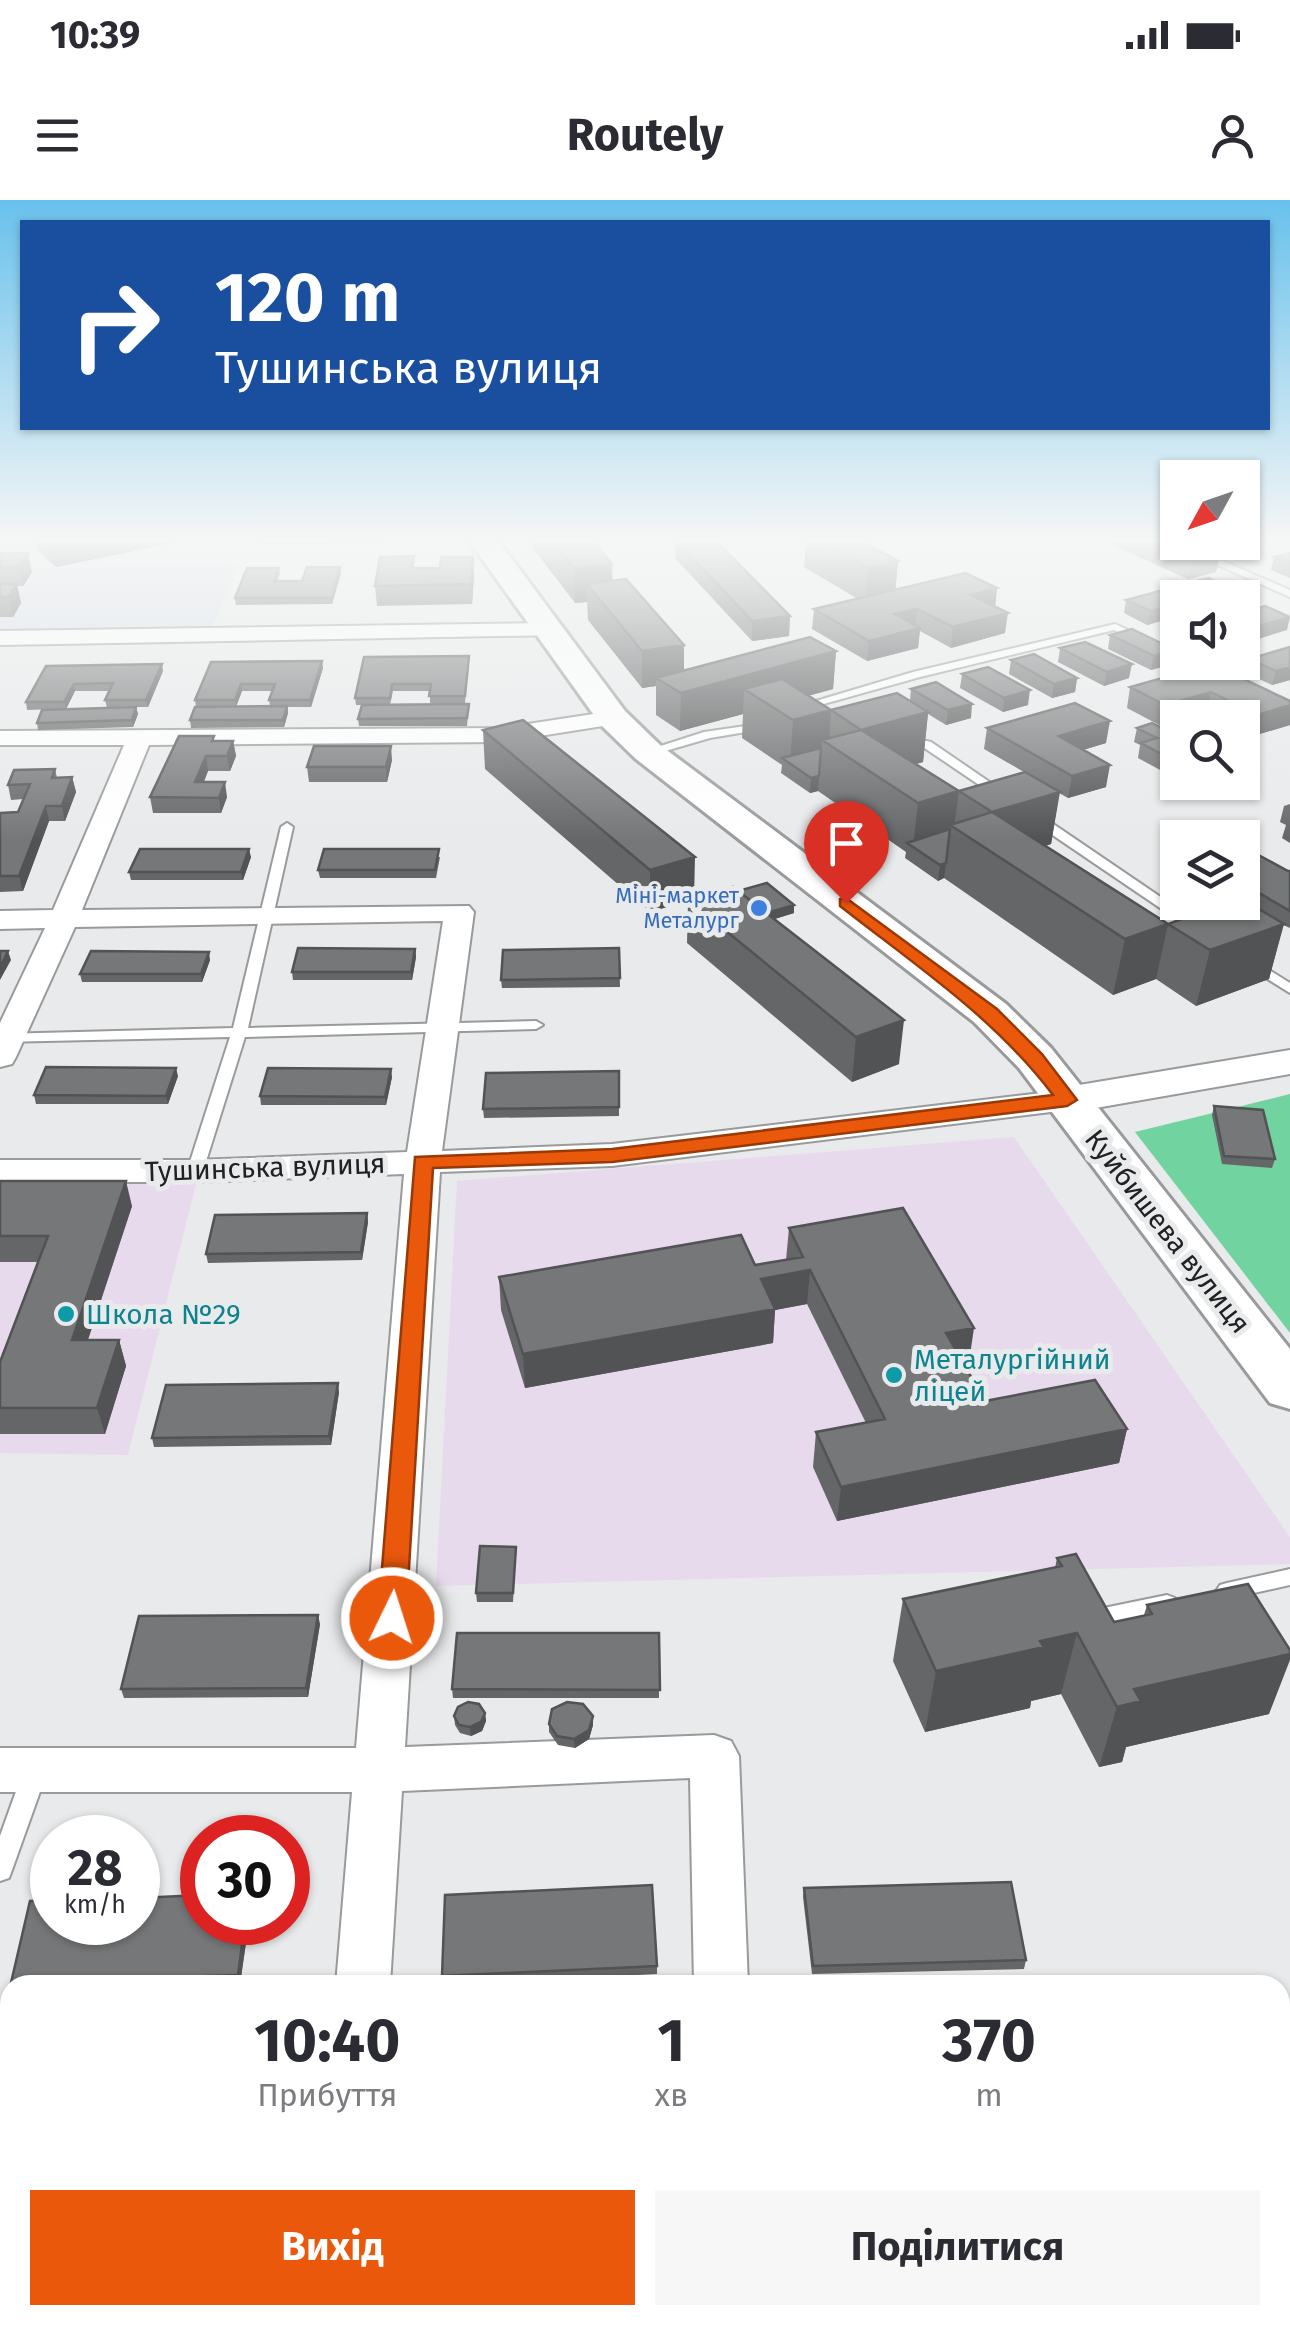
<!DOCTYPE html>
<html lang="uk">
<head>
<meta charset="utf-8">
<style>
  :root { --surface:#fff; --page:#f7f7f7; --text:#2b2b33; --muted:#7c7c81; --accent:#ea580c }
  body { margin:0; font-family:"Fira Sans",sans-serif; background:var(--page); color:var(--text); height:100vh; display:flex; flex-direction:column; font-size:38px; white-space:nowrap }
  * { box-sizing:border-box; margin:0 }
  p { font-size:32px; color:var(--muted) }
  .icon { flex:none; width:55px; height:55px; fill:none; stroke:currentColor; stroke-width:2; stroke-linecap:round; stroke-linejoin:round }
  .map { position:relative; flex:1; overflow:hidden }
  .side { position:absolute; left:0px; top:1775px; width:1290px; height:350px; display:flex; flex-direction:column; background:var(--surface); border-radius:30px 30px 0 0; box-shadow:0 2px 8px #0004 }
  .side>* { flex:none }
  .top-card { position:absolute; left:20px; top:20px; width:1250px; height:210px; border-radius:0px; box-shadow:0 2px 8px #0004; background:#1a4fa0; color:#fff; overflow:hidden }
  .needle { width:65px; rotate:230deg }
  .fabs { position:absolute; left:1160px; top:260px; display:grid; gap:20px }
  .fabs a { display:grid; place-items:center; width:100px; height:100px; border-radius:0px; background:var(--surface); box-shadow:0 2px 8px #0004; font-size:50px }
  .speed { position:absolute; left:30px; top:1615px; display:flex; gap:20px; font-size:50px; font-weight:700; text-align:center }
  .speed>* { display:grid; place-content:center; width:130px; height:130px; border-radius:50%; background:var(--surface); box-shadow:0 2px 8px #0004; line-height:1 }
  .speed small { font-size:25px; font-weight:400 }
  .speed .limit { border:15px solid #d22; background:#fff; color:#111 }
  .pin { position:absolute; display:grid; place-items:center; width:85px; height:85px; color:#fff; margin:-102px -42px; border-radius:50% 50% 50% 0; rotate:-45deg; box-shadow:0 0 10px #0007 }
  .pin .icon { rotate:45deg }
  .me { position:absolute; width:110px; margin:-55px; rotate:4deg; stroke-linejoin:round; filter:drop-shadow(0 0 8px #0008) }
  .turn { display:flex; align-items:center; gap:35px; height:210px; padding:0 30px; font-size:45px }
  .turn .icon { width:130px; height:130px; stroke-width:2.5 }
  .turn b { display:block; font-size:70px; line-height:85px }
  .eta { display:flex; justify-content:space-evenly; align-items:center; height:170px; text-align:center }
  .eta b { font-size:60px; font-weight:700; line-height:70px }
  .primary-button { display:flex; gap:20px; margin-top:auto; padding:20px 30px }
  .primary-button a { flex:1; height:115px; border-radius:0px; background:var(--accent); color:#fff; font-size:40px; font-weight:700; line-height:115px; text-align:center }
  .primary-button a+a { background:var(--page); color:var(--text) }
  .status { display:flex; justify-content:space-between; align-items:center; height:70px; padding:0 50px; background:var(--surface); direction:ltr }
  .status svg { height:28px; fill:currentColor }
  header { display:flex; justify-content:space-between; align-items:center; height:130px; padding:0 30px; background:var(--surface); font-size:45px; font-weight:700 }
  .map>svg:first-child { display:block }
  .built { fill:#d7dfe6 }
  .education { fill:#e8daed }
  .green { fill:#71d39f }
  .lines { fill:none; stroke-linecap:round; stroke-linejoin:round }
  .service-casing { stroke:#989a9b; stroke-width:4 }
  .minor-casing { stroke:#989a9b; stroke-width:4 }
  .tertiary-casing { stroke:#989a9b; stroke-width:4 }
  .secondary-casing { stroke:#989a9b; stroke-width:6 }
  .service { fill:#fff; fill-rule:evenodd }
  .minor { fill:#fff; fill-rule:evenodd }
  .tertiary { fill:#fff; fill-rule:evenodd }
  .secondary { fill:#fff; fill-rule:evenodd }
  .wall { fill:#656667; fill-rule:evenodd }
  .shaded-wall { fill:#525354 }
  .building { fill:#757778; stroke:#525354; stroke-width:2.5 }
  .route { fill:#ea580c; stroke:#983908; stroke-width:2.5 }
  .shop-dot { fill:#3f7fe0; stroke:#e8eaeb; stroke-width:4 }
  .culture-dot { fill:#0f9aa8; stroke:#e8eaeb; stroke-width:4 }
  .labels { text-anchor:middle; stroke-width:10; stroke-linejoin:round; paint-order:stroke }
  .far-shop-label { font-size:22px; fill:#366cbe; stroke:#e8eaeb; text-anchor:end }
  .street-label { font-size:28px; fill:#202121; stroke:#e8eaeb }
  .culture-label { font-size:28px; fill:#0d838f; stroke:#e8eaeb; text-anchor:start }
</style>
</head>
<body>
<div class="status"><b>10:39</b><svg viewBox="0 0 49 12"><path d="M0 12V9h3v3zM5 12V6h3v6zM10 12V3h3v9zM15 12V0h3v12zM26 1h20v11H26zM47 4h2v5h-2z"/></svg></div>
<header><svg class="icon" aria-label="menu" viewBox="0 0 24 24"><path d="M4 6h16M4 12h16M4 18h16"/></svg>Routely<svg class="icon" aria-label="person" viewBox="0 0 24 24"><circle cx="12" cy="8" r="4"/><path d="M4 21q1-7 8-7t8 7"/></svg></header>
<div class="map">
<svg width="1290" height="2125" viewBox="0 0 1290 2125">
  <rect width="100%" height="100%" fill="#e8eaeb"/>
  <path class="built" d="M237 365 211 430 0 433V369Z"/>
  <path class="education" d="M1014 937 1290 1337V1364L436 1386 457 981Z
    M0 984H196L128 1255 0 1253Z
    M1280 1976H1290V2125H1043L1042 2115H1280Z"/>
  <path class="green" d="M1290 894V1133L1135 932Z"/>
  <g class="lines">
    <g class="service-casing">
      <path id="service" d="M1165 342H1179L1290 390V397Z
        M1115 424 1178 453V460L1114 430 920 477 795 512 789 509 913 472Z
        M766 523 772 526 770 528 710 538 648 556 642 552 704 532Z
        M901 535 931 542 1010 596 1000 599 923 547 897 540V536Z
        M1033 612 1037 613 1209 730 1207 733H1197L1029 619 1027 616Z
        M287 623 293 627 248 828 536 821 543 825 536 829 245 837 203 971 201 975H189L187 971 230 837 0 842V834L233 828 281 627Z
        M1253 760 1290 783V793L1248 767V761Z
        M1290 1369V1385L1227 1399 1220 1397 1216 1391 1220 1385 1227 1383Z
        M1167 1395 1175 1398 1178 1404 1175 1410 1167 1413 1094 1428 1086 1425 1083 1419 1086 1413 1094 1410Z
        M35 1562 43 1565 47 1572 12 1670 9 1678 0 1681V1636L23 1572 27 1565Z"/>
    </g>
    <g class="minor-casing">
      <path id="minor" d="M550 423 561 430 558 435 0 445V431Z
        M613 511 622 513 625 518 622 523 502 542 149 545 82 710 469 706 474 712 442 951 612 944 1067 890 1079 893 1084 900 1079 907 1067 910 612 966 440 972 405 1547 714 1535 731 1541 739 1556 748 1785H694L690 1578 402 1591 390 1785H336L352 1592H0V1548H356L404 974 195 982H0V960H195L407 952 443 721 75 727 16 857 12 864 0 867V823L45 728 0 729V711L53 710 124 545H0V531L502 528Z
        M0 1904H10V1962H0Z
        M276 2115H338L337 2125H273Z
        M698 2115H760L762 2125H698Z"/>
    </g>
    <g class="tertiary-casing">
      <path id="tertiary" d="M1290 850V874L1067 913 1052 909 1046 900 1052 891 1067 887Z"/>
    </g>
    <g class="secondary-casing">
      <path id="secondary" d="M470 342H499L625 511 660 545 1006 804 1051 848 1290 1149V1209L1270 1203 1019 868 974 822 636 559 601 525Z"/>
    </g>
    <use href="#service" class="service"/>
    <use href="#minor" class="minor"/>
    <use href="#tertiary" class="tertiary"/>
    <use href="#secondary" class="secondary"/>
  </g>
  <path class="wall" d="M36 342H177L56 367 38 351Z
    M261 342H448L261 344Z
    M532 342H594L612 381 684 445V470L836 451 833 489 808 496 831 510 910 500 911 489 971 518 946 525 928 514 923 562 916 564 959 591 955 624 959 591 1024 572 984 549 987 528 1106 543 1083 550 1106 587 1068 598 1059 593 1051 644 1045 646 1168 724 1156 779 1113 795 944 678 938 681 905 658 906 652 818 591 810 593 781 573 782 565 742 538 743 514 680 531 656 515V486L642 488 588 420 587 402 575 403 532 347Z
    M675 342H717L790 416 789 436 752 441 675 358Z
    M806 342H863L898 361 895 390 997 388 995 407 1005 433 951 448 920 431 918 448 867 461 812 429 814 409 858 399 804 367Z
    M1112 342H1196L1220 353 1216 372 1188 379 1112 345Z
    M0 353 32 372 23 386H17L21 403 13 417H0Z
    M1290 353V378L1271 370 1274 357Z
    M279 368 280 374 277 381H302L341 373 332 404 236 405 235 398Z
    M415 368H440L474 376 472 404 377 406 375 386Z
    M1178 398V416L1147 425 1124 413 1126 400Z
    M1110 435 1172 464 1151 470 1108 449Z
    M1290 447V480L1272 485 1246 473 1249 459Z
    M1060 448 1129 478 1104 486 1058 462Z
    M469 456 465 503H430V491H393L390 505 469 504 467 526H359L358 519 362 505H356L355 498Z
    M1011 460 1077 478 1075 492 1052 498 1009 474Z
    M211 462 323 468 311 507H288V513L284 527 191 528 190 520 196 507 195 500ZM242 491H272L269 500 270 506H236Z
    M1212 464 1290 525 1253 536 1242 531V518H1216L1207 513 1191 518H1178L1161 526 1127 508 1130 487Z
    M46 466 163 471 148 507H136L138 514 133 527 38 530 37 523 54 509 27 510 26 502ZM75 491H110L105 500 107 508 66 509Z
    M962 474 1028 505 1003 512 960 488Z
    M1137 528 1172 533 1178 531V566L1162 571 1138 558 1140 545 1134 542Z
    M483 530 694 699 738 691 794 713 775 719 899 864 852 882 687 743 688 701 650 712 485 569Z
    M215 541H233L236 556 230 571H208L204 582 227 597 221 613H153L150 597Z
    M392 560 387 582H309L307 567Z
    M55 569 57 578 72 577 76 592 65 621H49L23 691 0 692V613L18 612 23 599 11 600 8 585Z
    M1290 604V643L1282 638 1286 625 1280 622 1284 606Z
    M1242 646 1288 671H1290V728L1283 725 1269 779 1196 806 1156 779 1168 724 1242 702Z
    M251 657 243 680H131L129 672Z
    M440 657 436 678H320L318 670Z
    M619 748 620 787 502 788 501 780Z
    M415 749 416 757 412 780H293L292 772Z
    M210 760 202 782H82L80 774Z
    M619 871V916L484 918 483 909Z
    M178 876 168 904H36L34 895Z
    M392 877 386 905H261L260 896Z
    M1214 906 1275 959 1272 968 1222 964 1212 915Z
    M0 981 132 1006 88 1140H119L126 1166 105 1234H0V1162L38 1062H0Z
    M367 1013 368 1022 362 1060 208 1063 206 1054Z
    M789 1028 969 1162 963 1163 985 1201 1127 1229 1119 1263 837 1321 813 1267 816 1232 866 1223 807 1104 775 1110 773 1143 525 1188 501 1110 499 1077 755 1065 786 1060Z
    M339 1192 331 1245 154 1247 152 1238Z
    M516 1347 513 1402H477L476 1393Z
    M1057 1358 1114 1422 1144 1415 1147 1405 1269 1514 1126 1547 1122 1562 1099 1567 1061 1494 1031 1501 1030 1508 925 1532 893 1461 903 1399 1055 1368Z
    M320 1424 308 1497 124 1498 121 1489Z
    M659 1433V1498H453L452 1489Z
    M485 1513 486 1521 482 1531 471 1536 460 1533 455 1525 454 1516Z
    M593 1516V1525L589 1539 575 1548 558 1545 549 1532V1524Z
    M804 1688 1026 1760 1024 1769 812 1774 803 1697Z
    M202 1722H249L240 1784 12 1785 11 1783Z
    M657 1766V1774L444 1785 442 1776Z
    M1084 2115H1280L1290 2125H1086Z"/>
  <path class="shaded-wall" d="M82 342H177L56 367 52 348Z
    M28 353 32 372 23 386 18 367Z
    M1220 353 1216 372 1188 379 1192 359Z
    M473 357 474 376 472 404 471 384Z
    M898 361 895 396 865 403 868 368Z
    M612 364 613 399 587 384V402L575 403 574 368Z
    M340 367 341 373 332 404V398Z
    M17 384 21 403 13 417 9 397Z
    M997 388 995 408 971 395Z
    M1232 389 1230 398H1200Z
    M1178 404V416L1147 425 1150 411Z
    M917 409 915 429 895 414Z
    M1008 413 1005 433 951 448 953 427Z
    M790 416 789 436 752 441V421Z
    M1290 417 1287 430 1242 444V431Z
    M920 428 918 448 867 461 869 441Z
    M684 445V482L656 478V486L642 488V451Z
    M1175 450 1172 464 1151 470 1154 456Z
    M836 451 833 489 770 506 744 489 743 514 680 531 681 493Z
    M322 461 323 468 311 507 310 500Z
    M162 464 163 471 148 507 146 500Z
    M1132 464 1129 478 1104 486 1107 472Z
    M1290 467V480L1272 485 1276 471Z
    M1077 478 1075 492 1052 498 1054 484Z
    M74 484 75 491 66 509 64 502Z
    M241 484 242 491 236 507 235 500Z
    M1030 490 1028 505 1003 512 1004 498Z
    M1211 492 1207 513 1191 518H1178V521L1161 526 1165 505Z
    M972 504 971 518 946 525 948 510Z
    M1290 505V525L1253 536 1258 515Z
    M287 506 288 513 284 527 283 520Z
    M136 507 138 514 133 527 132 520Z
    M831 510 829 545 822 540 820 563 790 564 793 520Z
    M928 512 923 562 875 575 861 530Z
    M1110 521 1106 543 1056 558 1059 536Z
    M233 541 236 556 230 571 227 556Z
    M391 546 392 560 387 582 386 567Z
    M1178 552V566L1162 571 1165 556Z
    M206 556 208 571 197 597 195 582Z
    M1110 565 1106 587 1068 598 1072 576Z
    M819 576 818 591 810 593 811 578Z
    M72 577 76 592 65 621 62 606Z
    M225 582 227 597 221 613 219 598Z
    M959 591 954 627 950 625 948 645 913 647 918 603Z
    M1060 592 1051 644 1003 659 992 612Z
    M46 606 49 621 23 691 19 676Z
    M249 649 251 657 243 680 241 672Z
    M695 657 694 699 650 712V670Z
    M946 663 944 678 938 681 940 665Z
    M794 705V713L751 726 752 718Z
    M1168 724 1156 779 1113 795 1125 739Z
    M1284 724 1269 779 1196 806 1210 750Z
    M415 749 416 757 412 780 411 772Z
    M8 751 11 760 0 780V768Z
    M209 752 210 760 202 782 201 774Z
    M904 820 899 864 852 882 856 837Z
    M176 868 178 876 168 904 166 896Z
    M391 869 392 877 386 905 385 897Z
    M126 981 132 1006 79 1166 72 1140Z
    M367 1013 368 1022 362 1060 361 1052Z
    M810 1070 807 1104 775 1110 773 1143 525 1188 523 1154 761 1079Z
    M974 1128 969 1162 941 1167 946 1133Z
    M119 1140 126 1166 105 1234 97 1208Z
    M338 1183 339 1192 331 1245 329 1236Z
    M1127 1229 1119 1263 837 1321 841 1287Z
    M318 1415 320 1424 308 1497 306 1488Z
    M1077 1433 1061 1494 1031 1501 1030 1508 925 1532 936 1471 1040 1441Z
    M1290 1454V1460L1269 1514 1126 1547 1122 1562 1099 1567 1117 1507 1134 1489Z
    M485 1513 486 1521 482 1531 471 1536 470 1527Z
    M593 1516V1525L589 1539 575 1548 574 1539Z
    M245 1722H249L240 1784 238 1775Z
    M179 2115H183L182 2125H177Z"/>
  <path class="building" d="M45 342H82L52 348Z
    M554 342H594L612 364 574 368Z
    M678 342H717L790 416 752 421Z
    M823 342H863L898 361 868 368Z
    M1152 342H1196L1220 353 1192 359Z
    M0 353H28L18 367H0Z
    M1290 353V364L1274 357Z
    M414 356 412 368H440L441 357H473L471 384 375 386 380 357Z
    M307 367H340L332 398H235L247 368H279L274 381H302Z
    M965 373 997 388 971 395 1008 413 953 427 917 409 895 414 920 428 869 441 814 409Z
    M1208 378 1232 389 1200 398H1178V404L1150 411 1126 400Z
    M626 379 684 445 642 451 587 384Z
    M0 384H17L9 397H0Z
    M1265 406 1290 417 1242 431V413Z
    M1132 429 1175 450 1154 456 1110 435Z
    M810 437 836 451 681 493 656 478Z
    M1085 442 1132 464 1107 472 1060 448Z
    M1290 447V467L1276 471 1249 459Z
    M1034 454 1077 478 1054 484 1011 460Z
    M469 456 465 496H429L431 484H392L390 498H355L364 457Z
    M322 461 310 500H269L275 484H241L235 500H195L211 462Z
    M162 464 146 500H105L113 483 74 484 64 502H26L46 466Z
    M1212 464 1290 501V505L1258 515 1211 492 1165 505 1130 487Z
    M988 467 1030 490 1004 498 962 474Z
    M782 479 831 510 897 493 928 512 861 530 831 510 793 520 744 489Z
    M936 482 972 504 948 510 911 489Z
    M1075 503 1110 521 1059 536 1110 565 1072 576 987 528Z
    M469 504 467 518 358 519 362 505Z
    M287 506 283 520H190L195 507Z
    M136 507 132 520 37 523 42 510Z
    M523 520 695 657 650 670 483 530Z
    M1152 523 1172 533 1178 531V552L1165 556 1141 543 1157 538 1137 528Z
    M861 530 959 591 918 603 822 540Z
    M179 536H214L212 541H233L227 556H206L195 582H225L219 598 150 597Z
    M314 546H391L386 567H307Z
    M821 548 819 576 811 578 782 558Z
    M55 569 52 578 72 577 62 606H46L19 676H0V613L18 612 30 584 8 585 14 570Z
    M1025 572 1060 592 992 612 959 591Z
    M992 612 1168 724 1125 739 950 625Z
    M950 629 946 663 940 665 907 643Z
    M1242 646 1288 671H1290V711L1242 683Z
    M140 649H249L241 672H129Z
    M324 649H439L435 670H318Z
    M767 683 794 705 767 713 738 691Z
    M733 687 904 820 856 837 688 700Z
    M1242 699 1284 724 1210 750 1168 724 1229 702H1242Z
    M298 748 415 749 411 772H292Z
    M619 748 620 778 501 780 503 750Z
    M0 751H8L0 768Z
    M91 751 209 752 201 774H80Z
    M46 867 176 868 166 896 34 895Z
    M268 868 391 869 385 897 260 896Z
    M619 871V907L483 909 486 873Z
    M1214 906 1263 910 1275 959 1224 956Z
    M0 981H126L72 1140H119L97 1208H0V1162L48 1036H0Z
    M903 1008 974 1128 946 1133 985 1201 1095 1180 1127 1229 841 1287 816 1232 885 1219 810 1070 761 1079 775 1109 523 1154 499 1077 741 1035 755 1065 803 1057 789 1028Z
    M367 1013 361 1052 206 1054 215 1015Z
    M338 1183 329 1236 152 1238 166 1185Z
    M480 1346 516 1347 513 1393H476Z
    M1076 1354 1114 1422 1152 1414 1147 1405 1248 1384 1290 1450V1454L1134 1489 1141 1501 1117 1507 1077 1433 1040 1441 1044 1447 936 1471 903 1399 1062 1366 1057 1358Z
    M318 1415 306 1488 121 1489 139 1416Z
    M457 1433H659L660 1490 452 1489Z
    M468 1502 479 1504 485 1513 481 1522 470 1527 459 1525 454 1516 458 1507Z
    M567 1502 583 1504 593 1516 589 1530 574 1539 557 1536 549 1524 552 1509Z
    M1011 1682 1026 1760 813 1766 804 1688Z
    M652 1685 657 1766 442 1776 445 1695Z
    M202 1695V1722H245L238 1775 11 1783 30 1701 52 1700V1722H138V1698Z
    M0 2079H10V2115H179L177 2125H0Z
    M1290 2094V2125H1096L1094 2115H1280V2095Z
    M369 2115H626V2125H369Z
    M849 2115H943L944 2125H850Z"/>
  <linearGradient id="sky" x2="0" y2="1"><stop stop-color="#68c1ec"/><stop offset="0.53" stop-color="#f5f6f6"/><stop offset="1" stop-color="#f5f6f6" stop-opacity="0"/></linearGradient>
  <rect width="1290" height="640" fill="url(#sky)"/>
  <path class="route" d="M846 698 997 809 1042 854 1077 900 1067 906 612 962 433 968 406 1418 402 1426 392 1429 382 1426 378 1418 415 957 612 949 1053 895C995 818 915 765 840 706V699Z"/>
  <circle class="shop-dot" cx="759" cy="708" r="10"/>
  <g class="culture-dot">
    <circle cx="66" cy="1114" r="10"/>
    <circle cx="894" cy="1175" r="10"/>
  </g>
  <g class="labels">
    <g class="far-shop-label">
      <text x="739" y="703">Міні-маркет<tspan x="739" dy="25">Металург</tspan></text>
    </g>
    <g class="street-label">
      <text transform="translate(265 967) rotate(-2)" y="10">Тушинська вулиця</text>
      <text transform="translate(1168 1031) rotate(52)" y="10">Куйбишева вулиця</text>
    </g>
    <g class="culture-label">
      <text x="86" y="1124">Школа №29</text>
      <text x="914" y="1169">Металургійний<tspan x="914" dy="32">ліцей</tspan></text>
    </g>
  </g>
</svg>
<div class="fabs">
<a><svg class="needle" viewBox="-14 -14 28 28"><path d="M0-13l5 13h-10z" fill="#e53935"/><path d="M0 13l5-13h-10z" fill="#7c7c81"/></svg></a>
<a><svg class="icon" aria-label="sound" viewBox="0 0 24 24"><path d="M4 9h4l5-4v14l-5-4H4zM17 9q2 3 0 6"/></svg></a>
<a><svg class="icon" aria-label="search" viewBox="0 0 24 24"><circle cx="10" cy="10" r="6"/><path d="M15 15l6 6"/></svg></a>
<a><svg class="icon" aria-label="layers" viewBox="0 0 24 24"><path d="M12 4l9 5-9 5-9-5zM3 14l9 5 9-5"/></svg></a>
</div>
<div class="speed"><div>28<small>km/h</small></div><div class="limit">30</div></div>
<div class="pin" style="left:846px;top:703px;background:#d93025"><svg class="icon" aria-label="arrive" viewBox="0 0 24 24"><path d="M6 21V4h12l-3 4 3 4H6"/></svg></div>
<svg class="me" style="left:392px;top:1418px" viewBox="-20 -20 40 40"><circle r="17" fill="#ea580c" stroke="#fff" stroke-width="3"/><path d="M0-11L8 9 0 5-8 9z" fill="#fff"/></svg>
<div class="top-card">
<div class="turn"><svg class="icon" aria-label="right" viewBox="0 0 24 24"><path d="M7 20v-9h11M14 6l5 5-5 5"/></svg><div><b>120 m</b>Тушинська вулиця</div></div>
</div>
<section class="side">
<div class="eta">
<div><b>10:40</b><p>Прибуття</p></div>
<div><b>1</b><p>хв</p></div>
<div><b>370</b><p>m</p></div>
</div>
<div class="primary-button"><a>Вихід</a><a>Поділитися</a></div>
</section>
</div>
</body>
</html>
